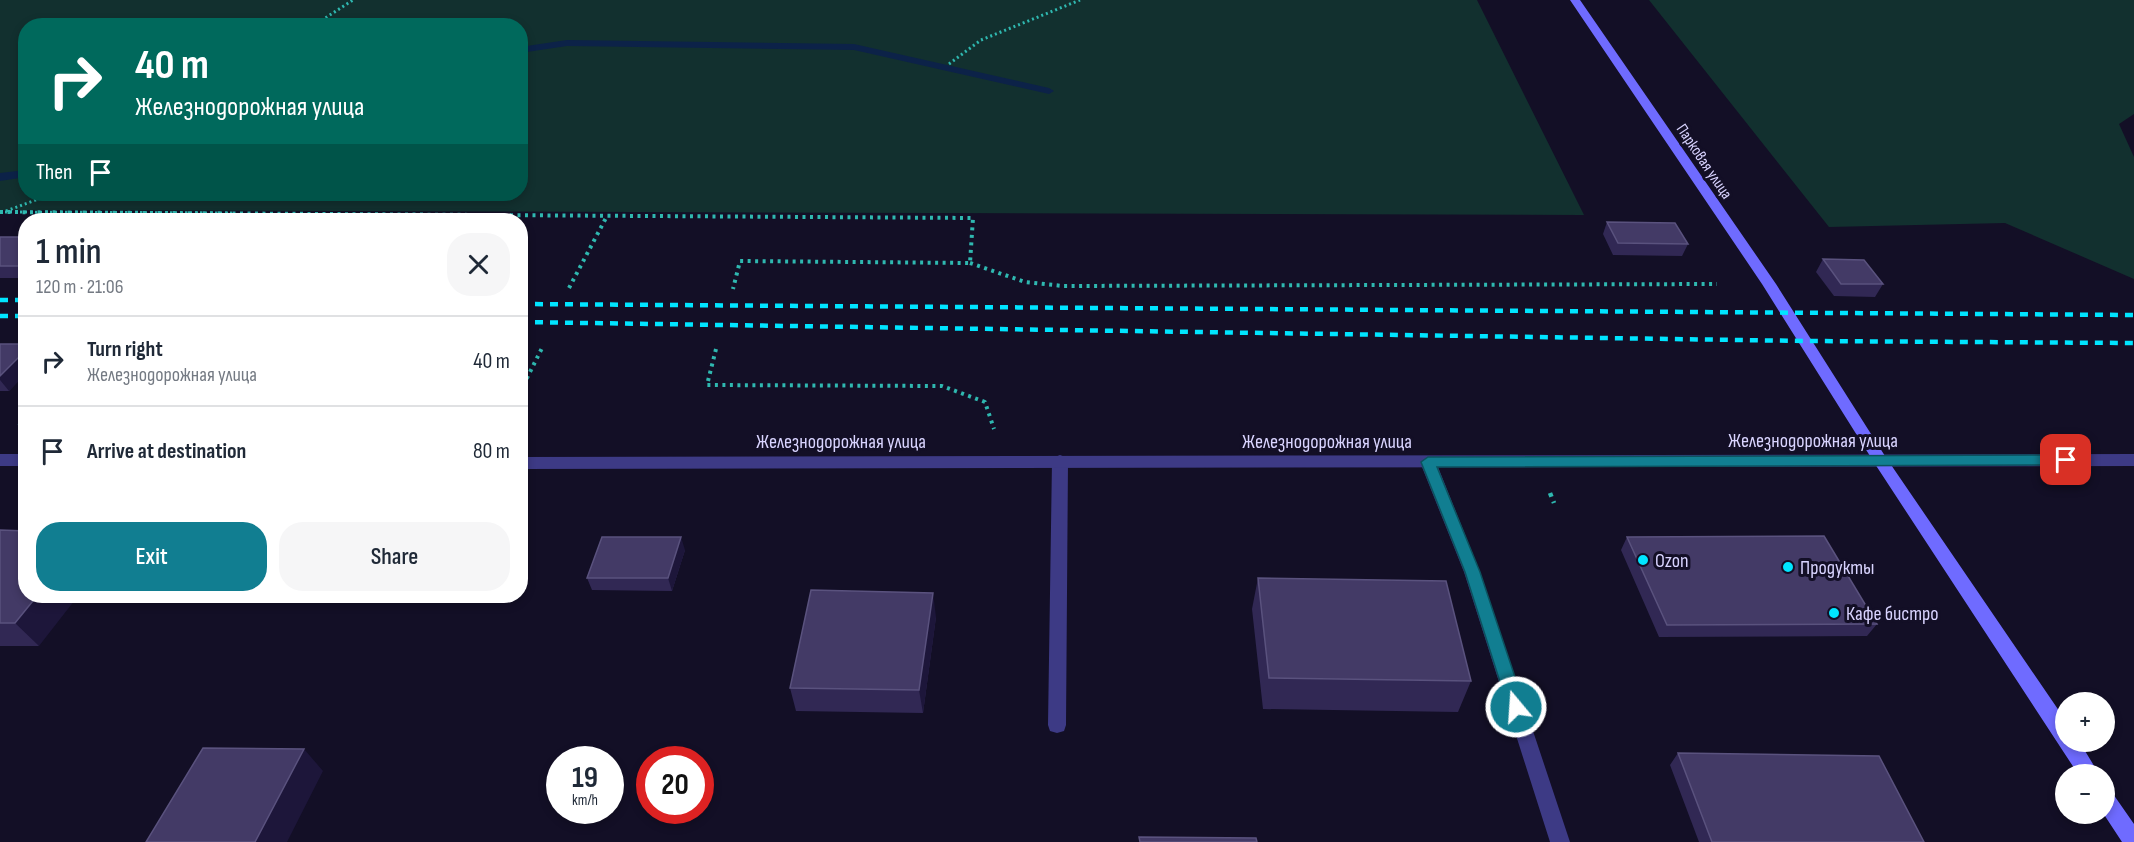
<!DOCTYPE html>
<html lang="en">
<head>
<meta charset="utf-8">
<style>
  :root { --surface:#fff; --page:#f6f6f7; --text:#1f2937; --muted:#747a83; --line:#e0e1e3; --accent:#117e91 }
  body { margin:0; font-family:"Sofia Sans Condensed",sans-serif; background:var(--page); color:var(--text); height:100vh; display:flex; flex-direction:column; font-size:22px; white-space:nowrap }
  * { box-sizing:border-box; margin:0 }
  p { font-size:20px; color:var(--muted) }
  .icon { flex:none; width:33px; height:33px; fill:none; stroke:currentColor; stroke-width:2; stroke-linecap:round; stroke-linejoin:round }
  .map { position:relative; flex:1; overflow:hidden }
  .side { position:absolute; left:18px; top:213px; width:510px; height:390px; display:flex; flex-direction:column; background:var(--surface); border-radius:24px; box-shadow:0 3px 9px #0003 }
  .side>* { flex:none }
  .banner { position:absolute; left:18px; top:18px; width:510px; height:183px; border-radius:24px; box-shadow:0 3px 9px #0003; background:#00695c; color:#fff; overflow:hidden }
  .fabs { position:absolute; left:2055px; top:692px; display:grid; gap:12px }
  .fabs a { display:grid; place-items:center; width:60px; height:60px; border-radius:50%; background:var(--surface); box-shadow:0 3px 9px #0003; font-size:30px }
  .speed { position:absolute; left:546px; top:746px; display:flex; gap:12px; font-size:30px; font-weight:700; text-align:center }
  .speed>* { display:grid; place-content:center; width:78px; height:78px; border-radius:50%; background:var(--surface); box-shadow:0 3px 9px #0003; line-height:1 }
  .speed small { font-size:15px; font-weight:400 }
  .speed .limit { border:9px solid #d22; background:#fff; color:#111 }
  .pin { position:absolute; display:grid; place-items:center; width:51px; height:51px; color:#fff; margin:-26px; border-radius:12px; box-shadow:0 3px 9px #0006 }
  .me { position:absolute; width:66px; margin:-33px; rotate:342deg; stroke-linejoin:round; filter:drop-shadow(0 0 4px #0008) }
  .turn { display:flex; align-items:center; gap:21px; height:126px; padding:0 18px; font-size:27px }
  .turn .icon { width:78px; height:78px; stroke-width:2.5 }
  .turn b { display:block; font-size:42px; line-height:51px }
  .then { display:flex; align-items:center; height:57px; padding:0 18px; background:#0003; gap:12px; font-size:22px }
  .round { display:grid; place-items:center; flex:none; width:63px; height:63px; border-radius:24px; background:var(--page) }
  .overview { display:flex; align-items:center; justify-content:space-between; height:102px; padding:0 18px }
  h1 { font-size:36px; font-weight:600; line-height:45px }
  .action { display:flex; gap:12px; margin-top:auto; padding:12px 18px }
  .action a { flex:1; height:69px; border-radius:24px; background:var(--accent); color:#fff; font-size:24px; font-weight:600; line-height:69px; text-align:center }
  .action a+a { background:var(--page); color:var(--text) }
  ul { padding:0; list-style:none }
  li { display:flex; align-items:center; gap:18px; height:90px; padding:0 18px; border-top:2px solid var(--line) }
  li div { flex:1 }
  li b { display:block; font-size:22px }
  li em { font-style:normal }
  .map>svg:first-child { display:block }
  .green { fill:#12302f; fill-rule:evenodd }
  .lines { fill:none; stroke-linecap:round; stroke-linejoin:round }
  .stream { fill:#0c2248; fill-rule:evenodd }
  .path-far2 { stroke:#2fb8b0; stroke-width:3; stroke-dasharray:2 3; stroke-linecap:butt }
  .path-far1 { stroke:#2fb8b0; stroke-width:4; stroke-dasharray:3 4.5; stroke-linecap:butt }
  .path { stroke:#2fb8b0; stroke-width:4.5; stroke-dasharray:4 5; stroke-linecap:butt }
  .lane { fill:#3d3a85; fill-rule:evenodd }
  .street { fill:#3d3a85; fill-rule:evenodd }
  .secondary { fill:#6f6bff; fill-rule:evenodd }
  .rail { stroke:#00e5ff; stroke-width:4.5; stroke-dasharray:8 7; stroke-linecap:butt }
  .wall { fill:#312854 }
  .shaded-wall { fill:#1d163a }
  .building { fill:#433a66; stroke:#5a527e; stroke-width:1.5 }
  .route { fill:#117e91; stroke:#0b525e; stroke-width:1.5 }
  .poi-dot { fill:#00e5ff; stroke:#130f26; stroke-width:2 }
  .labels { text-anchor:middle; stroke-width:6; stroke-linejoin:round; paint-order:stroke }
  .far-street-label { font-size:16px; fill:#d9d4ff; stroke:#130f26 }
  .street-label { font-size:20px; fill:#d9d4ff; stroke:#130f26 }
  .poi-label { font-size:20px; fill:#d9d4ff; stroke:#130f26; text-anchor:start }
</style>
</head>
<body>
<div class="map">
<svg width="2134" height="842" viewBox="0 0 2134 842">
  <rect width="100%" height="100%" fill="#130f26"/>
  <path class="green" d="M0 0H1477L1584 215 0 210ZM26 26H520V194H26Z
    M1649 0H2134V114L2119 124 2134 157V279L2005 223 1829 227Z"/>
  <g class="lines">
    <path class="stream" d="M567 40 854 44 1049 88 1054 91 1049 94 854 50 567 46 520 53V47Z
      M26 170V177L0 181V173Z"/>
    <path class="path-far2" d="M313 26 353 0
      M949 64 981 40 1080 0
      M6 211 52 194
      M0 212 233 213"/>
    <path class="path-far1" d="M0 212 973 218 970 263 740 261 733 289
      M211 220 217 214
      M970 263 1025 282 1063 286 1717 284
      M569 288 607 216
      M716 349 707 385 942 386 985 402 994 429
      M520 392 542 348
      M19 426 26 419"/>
    <path class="path" d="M1550 493 1554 503"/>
    <path class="lane" d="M1060 455 1065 457 1068 461 1066 725 1064 731 1057 733 1050 731 1048 725 1052 461 1055 457Z
      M1428 456 1433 458 1436 462 1480 572 1570 842H1550L1464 572 1420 462 1423 458Z"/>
    <path class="street" d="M0 454H26V466H0Z
      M2134 454V466L520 469V457Z"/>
    <path class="secondary" d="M1570 0H1580L1776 284 1885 456 2066 721V741H2079L2099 774H2078L1875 464 1762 284Z
      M2104 788 2111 791 2134 824V842H2122L2103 813Z"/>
    <path class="rail" d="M0 300H26
      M520 304 2134 315
      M0 316H26
      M520 322 1807 341 2134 343"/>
  </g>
  <path class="wall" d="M1607 222 1688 244 1682 256 1613 255 1603 234Z
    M0 237H26V278H0Z
    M1823 259 1883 284 1875 297 1834 296 1816 272Z
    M0 344H26V373L9 391H0Z
    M0 530 39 646H0Z
    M1627 537 1877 624 1867 636 1659 637 1621 550Z
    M685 550 672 591 592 590 587 578Z
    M1258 578 1471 681 1458 712 1263 709 1252 609Z
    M292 596H352L349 601 295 600Z
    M936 617 923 713 796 711 790 688Z
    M1678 753 1924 842H1699L1670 765Z"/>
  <path class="shaded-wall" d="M26 350V373L9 391 0 380V376Z
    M681 537 685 550 672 591 668 578Z
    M933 593 936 617 923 713 919 690Z
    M37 596H78L39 646 15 623Z
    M345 596H352L349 601Z
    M304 749 323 771 287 842H255Z"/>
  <path class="building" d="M1607 222 1675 223 1688 244 1618 243Z
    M0 237H26V266H0Z
    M1823 259 1864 260 1883 284H1841Z
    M0 344H26V350L0 376Z
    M0 530 26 531V596H37L15 623H0Z
    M1824 536 1877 624 1667 625 1627 537Z
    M602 537H681L668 578H587Z
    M1258 578 1446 581 1471 681 1269 678Z
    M811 590 933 593 919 690 790 688Z
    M203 748 304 749 255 842H146Z
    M1678 753 1879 756 1924 842H1712Z
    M1139 837 1256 838 1257 842H1140Z"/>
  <path class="route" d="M2066 455 2073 460 2066 465 1437 467 1480 572 1525 707 1522 712 1516 714 1510 712 1508 707 1465 572 1421 462 1428 457Z"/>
  <g class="poi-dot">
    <circle cx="1643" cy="560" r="6"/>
    <circle cx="1788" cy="567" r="6"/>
    <circle cx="1834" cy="613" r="6"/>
  </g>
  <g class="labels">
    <g class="far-street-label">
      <text transform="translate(1705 161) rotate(56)" y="6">Парковая улица</text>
    </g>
    <g class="street-label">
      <text x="1813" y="447">Железнодорожная улица</text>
      <text x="841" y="448">Железнодорожная улица</text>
      <text x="1327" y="448">Железнодорожная улица</text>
    </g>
    <g class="poi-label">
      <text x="1655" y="567">Ozon</text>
      <text x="1800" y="574">Продукты</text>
      <text x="1846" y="620">Кафе бистро</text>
    </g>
  </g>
</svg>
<div class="fabs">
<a>+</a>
<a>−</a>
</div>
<div class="speed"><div>19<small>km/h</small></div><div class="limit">20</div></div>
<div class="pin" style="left:2066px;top:460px;background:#d93025"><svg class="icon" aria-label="arrive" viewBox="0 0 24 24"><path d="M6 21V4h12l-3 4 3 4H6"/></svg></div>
<svg class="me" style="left:1516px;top:707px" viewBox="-20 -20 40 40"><circle r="17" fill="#117e91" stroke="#fff" stroke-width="3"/><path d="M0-11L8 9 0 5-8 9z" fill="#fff"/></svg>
<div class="banner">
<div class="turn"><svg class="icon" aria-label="right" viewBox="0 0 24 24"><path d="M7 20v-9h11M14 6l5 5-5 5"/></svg><div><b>40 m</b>Железнодорожная улица</div></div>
<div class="then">Then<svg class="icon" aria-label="arrive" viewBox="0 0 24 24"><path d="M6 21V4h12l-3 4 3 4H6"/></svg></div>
</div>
<section class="side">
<div class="overview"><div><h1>1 min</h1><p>120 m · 21:06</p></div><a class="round"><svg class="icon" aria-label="close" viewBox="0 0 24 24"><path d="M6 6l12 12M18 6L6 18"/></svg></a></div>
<ul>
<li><svg class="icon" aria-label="right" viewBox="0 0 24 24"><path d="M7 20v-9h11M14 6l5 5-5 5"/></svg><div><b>Turn right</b><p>Железнодорожная улица</p></div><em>40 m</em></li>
<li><svg class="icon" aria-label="arrive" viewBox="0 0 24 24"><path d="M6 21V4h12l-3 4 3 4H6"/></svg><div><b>Arrive at destination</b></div><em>80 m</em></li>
</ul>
<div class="action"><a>Exit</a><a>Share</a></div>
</section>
</div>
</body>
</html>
